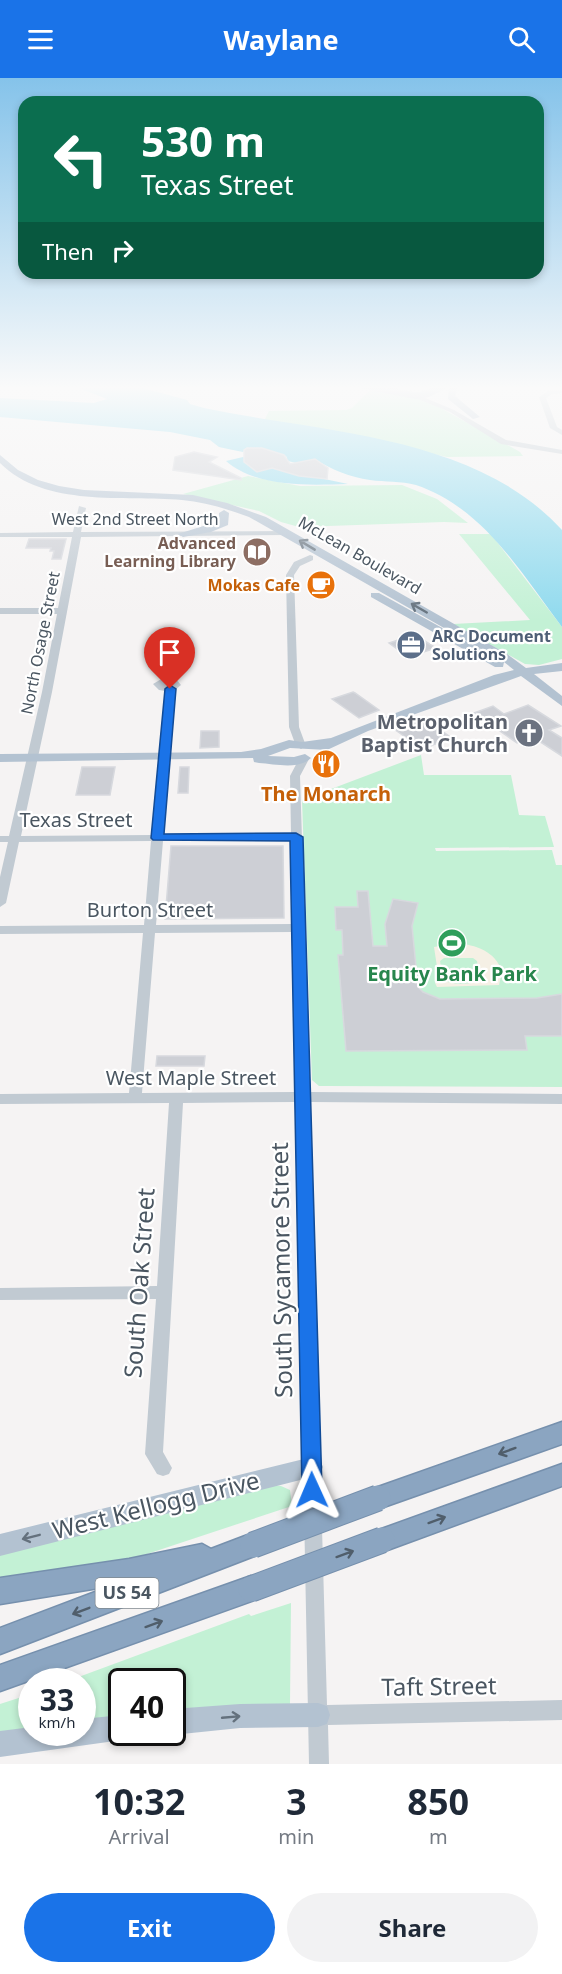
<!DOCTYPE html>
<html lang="en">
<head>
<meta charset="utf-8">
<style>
  :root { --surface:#fff; --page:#f2f2f3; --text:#1f2937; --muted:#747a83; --accent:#1a73e8 }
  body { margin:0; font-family:"Noto Sans",sans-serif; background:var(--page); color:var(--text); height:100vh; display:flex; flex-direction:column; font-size:22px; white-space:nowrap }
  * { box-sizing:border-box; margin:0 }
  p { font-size:20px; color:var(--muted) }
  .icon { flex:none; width:33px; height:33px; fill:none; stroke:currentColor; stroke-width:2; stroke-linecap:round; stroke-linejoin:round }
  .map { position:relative; height:1686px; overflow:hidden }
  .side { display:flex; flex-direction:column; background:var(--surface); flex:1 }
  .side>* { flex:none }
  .top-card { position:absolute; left:18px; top:18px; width:526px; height:183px; border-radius:18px; box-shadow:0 3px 9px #0003; background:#0b6e4f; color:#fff; overflow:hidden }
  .speed { position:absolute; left:18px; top:1590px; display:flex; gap:12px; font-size:30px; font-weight:700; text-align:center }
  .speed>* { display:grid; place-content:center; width:78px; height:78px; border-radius:50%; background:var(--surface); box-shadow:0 3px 9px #0003; line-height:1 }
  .speed small { font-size:15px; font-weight:400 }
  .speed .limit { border:3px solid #111; border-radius:9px; background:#fff; color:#111 }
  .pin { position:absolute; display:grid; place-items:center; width:51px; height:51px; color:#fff; margin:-62px -26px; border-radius:50% 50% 50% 0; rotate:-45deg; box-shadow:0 0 6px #0007 }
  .pin .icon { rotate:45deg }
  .me { position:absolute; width:66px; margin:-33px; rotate:359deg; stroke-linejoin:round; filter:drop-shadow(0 0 4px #0008) }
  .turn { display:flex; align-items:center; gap:21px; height:126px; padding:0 24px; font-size:27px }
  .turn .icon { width:78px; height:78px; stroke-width:2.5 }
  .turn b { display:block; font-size:42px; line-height:51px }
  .then { display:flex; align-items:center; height:57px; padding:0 24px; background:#0003; gap:12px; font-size:22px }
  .eta { display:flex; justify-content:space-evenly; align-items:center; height:102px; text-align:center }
  .eta b { font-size:36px; font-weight:700; line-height:42px }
  .primary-button { display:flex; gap:12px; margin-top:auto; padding:12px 24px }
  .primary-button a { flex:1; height:69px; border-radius:36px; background:var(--accent); color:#fff; font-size:24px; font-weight:700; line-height:69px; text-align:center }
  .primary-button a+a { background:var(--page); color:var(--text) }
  header { display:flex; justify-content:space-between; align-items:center; height:78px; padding:0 24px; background:var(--accent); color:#fff; font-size:27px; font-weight:700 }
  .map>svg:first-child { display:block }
  .green { fill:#c3f1d5 }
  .sand { fill:#f5f0e5; fill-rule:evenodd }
  .water { fill:#90daee }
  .building { fill:#cdcfd5; stroke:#d7d9de; stroke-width:1.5 }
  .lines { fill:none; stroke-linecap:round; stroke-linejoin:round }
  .highway-casing { stroke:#7690ad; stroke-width:3 }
  .minor { fill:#c1cad2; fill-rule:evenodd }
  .major { fill:#b3c2d1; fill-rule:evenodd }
  .highway { fill:#8ba5c1; fill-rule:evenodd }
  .highway-bridge-casing { stroke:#7690ad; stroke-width:27; stroke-linecap:butt }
  .highway-bridge { stroke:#8ba5c1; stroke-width:25 }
  .oneway { stroke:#64717d }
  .oneway2 { stroke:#505e6b }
  .route { fill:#1a73e8; stroke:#114b97; stroke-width:1.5 }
  .labels { text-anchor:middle; stroke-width:4.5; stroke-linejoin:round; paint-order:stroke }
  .far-street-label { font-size:16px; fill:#4a5661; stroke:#fff }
  .far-education-label { font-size:16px; font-weight:bold; fill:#785e54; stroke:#fff; text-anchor:end }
  .far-food-label { font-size:16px; font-weight:bold; fill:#c56008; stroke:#fff; text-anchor:end }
  .far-service-label { font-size:16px; font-weight:bold; fill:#4e5e75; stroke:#fff; text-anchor:start }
  .shield { fill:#fff; stroke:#808990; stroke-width:1.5 }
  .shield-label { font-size:18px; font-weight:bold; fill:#4a5661 }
  .worship-label { font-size:20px; font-weight:bold; fill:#5b616d; stroke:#fff; text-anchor:end }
  .food-label { font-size:20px; font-weight:bold; fill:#c56008; stroke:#fff }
  .street-label { font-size:20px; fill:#4a5661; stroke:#fff }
  .leisure-label { font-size:20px; font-weight:bold; fill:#27864d; stroke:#fff }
  .near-street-label { font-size:24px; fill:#4a5661; stroke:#fff }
</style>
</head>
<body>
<header><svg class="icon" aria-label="menu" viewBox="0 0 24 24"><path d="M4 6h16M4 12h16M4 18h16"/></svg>Waylane<svg class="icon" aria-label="search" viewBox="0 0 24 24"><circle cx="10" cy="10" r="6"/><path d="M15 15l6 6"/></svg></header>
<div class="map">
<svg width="562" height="1686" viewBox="0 0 562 1686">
  <rect width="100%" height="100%" fill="#f5f3f3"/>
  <path class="green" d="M372 310 416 319 437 328 520 374 523 378 447 379 309 348 264 343 269 333 346 332 352 330Z
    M248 398 300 408 402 407 437 421 468 445 444 444 299 449 281 444 259 433 183 416Z
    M459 456H491L562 549V581L539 587 525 586 453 546 530 542Z
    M421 677 424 697H511L519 737 545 738 554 769 435 770 436 773 552 772 556 787H562V1009L326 1008H319L312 1002 302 722Z
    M271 1407 281 1408 290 1412 292 1428 144 1477 104 1486 0 1502V1475Z
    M291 1525 290 1626 173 1631 172 1604H122L121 1639 83 1645 82 1604H65L249 1536 251 1538Z
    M31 1616V1652L0 1657V1626Z"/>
  <path class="sand" d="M456 865C476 867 495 873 502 893L499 907 437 909 435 905 439 902 434 869ZM444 880H473L477 883 480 902C472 907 451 907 443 902L440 883Z"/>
  <path class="water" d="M71 307H132L187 322 190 326 204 330C323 355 474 356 562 452V549C521 495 484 430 416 407 401 403 385 404 370 402 350 399 332 392 315 381L296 385 284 382 287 380 286 378 256 370H247L243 374 233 372 219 369 210 362 170 354 0 339V320L94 325 107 321Z
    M243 379 263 388 348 406C309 407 257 410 226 383Z"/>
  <path class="building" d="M247 370H262L284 377 290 386 315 381 328 390 327 401 299 398 272 390 257 394 244 384V372Z
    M194 374 217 379 209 384 241 400V402L173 392 175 379Z
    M29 461H66L61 481H52L54 473H50L51 470H26Z
    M413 557 420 560 436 570 408 579 389 565Z
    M353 614 355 615 379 632 359 640 332 621Z
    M528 627 561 648 549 652 562 660V678L533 659 517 665 474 635 493 628 504 636Z
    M423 640 452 660 422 671 394 651Z
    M201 653H219V669L200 670Z
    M82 689H115L110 717H76Z
    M180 689H189L188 715H178Z
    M171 768H283L284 840 165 841Z
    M357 813H368L373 868H387L385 846 393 821 418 825 412 848 418 909 423 914 440 921 537 920 562 916V958H525L527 972 346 973 338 877H343L342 852H336L335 829H358Z
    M157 978H205L204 988H156Z"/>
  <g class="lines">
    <g class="highway-casing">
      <path id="highway" d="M562 1344V1366L378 1431 369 1428 366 1420 369 1412 378 1409Z
        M562 1386V1408L382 1474 373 1470 369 1462 373 1454Z
        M253 1455 262 1459 266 1467 262 1475 0 1576V1550L111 1508 0 1526V1500L129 1481 202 1466 211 1471Z
        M251 1498 260 1502 264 1511 260 1520 0 1613V1587Z"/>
    </g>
    <path class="minor" d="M375 307C388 307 409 315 419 314 427 313 433 307 442 307L425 316 423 319 454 332 506 362 562 372V376L501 366 450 334 413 319V317Z
      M562 311V315L552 316 546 320 557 349 562 352V357L550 350 539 319 548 313Z
      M79 428 86 430 81 454 287 453 291 455 287 457 81 459 52 614 21 758 152 757 165 613 159 612 153 606 163 600 176 601 181 607 175 612 163 757 291 756 290 698 300 679H308L309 681 300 698 310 1014 562 1016V1026L310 1024 327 1627 562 1622V1642L328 1647 329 1686H309L296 1024 183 1025 163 1374 172 1390 169 1396 163 1398 157 1396 145 1376 156 1221 0 1222V1210L157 1208 169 1025 0 1026V1016L129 1015 143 855 0 856V848L144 847 151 763 19 764 6 825 0 829V799L8 764H0V758H9L42 614 57 536H0V530H58L72 459H0V455L73 454ZM291 762 293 846 156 847 163 763ZM293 854 296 1014 142 1015 155 855Z
      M310 477 313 478V482L300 488 294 497 299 649 306 668 301 671 296 668 289 649 286 497 294 484Z"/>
    <path class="major" d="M344 307H362L415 315H424L441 307H458L455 318 480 339 473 341 448 321 449 309 429 319 415 321Z
      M0 377 18 392 38 402 59 408 84 412 193 417 227 425 266 439 507 576 526 590 562 585V593L534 596 562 618V628L521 598 368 653 327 672 290 670 268 678 294 679 305 676 311 680C299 692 275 686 259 685L254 684 253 680 0 684V676L241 674 261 671 289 662 302 664 331 660 494 597 514 592 504 584 503 589H495L371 519V515H379L502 583 249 439C227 431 205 424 182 422 124 417 45 430 0 385Z
      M224 432 229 435 228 447 211 454 183 459 178 456 219 443V435Z
      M312 1379 320 1382 323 1389 320 1396 312 1399 0 1478V1456Z
      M318 1625 327 1628 330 1637 327 1646 318 1649 240 1650 172 1657 167 1654H172V1631L240 1626Z
      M122 1637V1654H132L131 1658 122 1662 0 1679V1653L32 1649V1654H82V1641Z"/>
    <use href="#highway" class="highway"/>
    <g class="highway-bridge-casing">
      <path id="highway-bridge" d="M253 1467 378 1420
        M251 1511 382 1462"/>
    </g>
    <use href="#highway-bridge" class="highway-bridge"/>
  </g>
  <defs><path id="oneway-shaft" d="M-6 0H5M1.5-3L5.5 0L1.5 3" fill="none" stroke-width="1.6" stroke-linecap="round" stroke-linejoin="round" transform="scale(1.5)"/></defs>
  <g class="oneway">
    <use href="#oneway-shaft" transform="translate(307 467) rotate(-149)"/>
    <use href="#oneway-shaft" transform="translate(419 530) rotate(-150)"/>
    <use href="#oneway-shaft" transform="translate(31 1459) rotate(166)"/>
    <use href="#oneway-shaft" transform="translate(231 1639) rotate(-5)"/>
  </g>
  <g class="oneway2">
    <use href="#oneway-shaft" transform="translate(507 1373) rotate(160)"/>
    <use href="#oneway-shaft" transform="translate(437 1442) rotate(-20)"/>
    <use href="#oneway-shaft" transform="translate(345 1476) rotate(-20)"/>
    <use href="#oneway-shaft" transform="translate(81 1533) rotate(159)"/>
    <use href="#oneway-shaft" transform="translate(154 1546) rotate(-20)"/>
  </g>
  <linearGradient id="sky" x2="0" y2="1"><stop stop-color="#85c3ea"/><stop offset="0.57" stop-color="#fafafa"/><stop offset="1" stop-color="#fafafa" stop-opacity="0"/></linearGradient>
  <rect width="562" height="543" fill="url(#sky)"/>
  <path class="route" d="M170 607 176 611 164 756 296 755 303 759 322 1412 319 1418 312 1421 305 1418 302 1412 290 763 153 762 151 760 165 611Z"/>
  <defs>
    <g id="library-disc" transform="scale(1.5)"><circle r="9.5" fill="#8d6e63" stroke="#fff"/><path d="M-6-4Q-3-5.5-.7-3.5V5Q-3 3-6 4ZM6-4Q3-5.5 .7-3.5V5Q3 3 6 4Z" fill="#fff"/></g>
    <g id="cafe-disc" transform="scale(1.5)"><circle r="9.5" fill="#e8710a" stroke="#fff"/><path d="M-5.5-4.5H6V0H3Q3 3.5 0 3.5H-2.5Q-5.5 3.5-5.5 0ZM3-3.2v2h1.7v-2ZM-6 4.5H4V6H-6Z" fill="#fff"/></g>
    <g id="office-disc" transform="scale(1.5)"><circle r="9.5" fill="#5c6f8a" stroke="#fff"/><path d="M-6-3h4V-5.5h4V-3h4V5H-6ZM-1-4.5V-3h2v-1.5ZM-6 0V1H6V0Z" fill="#fff"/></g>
    <g id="church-disc" transform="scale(1.5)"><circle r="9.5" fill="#6b7280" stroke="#fff"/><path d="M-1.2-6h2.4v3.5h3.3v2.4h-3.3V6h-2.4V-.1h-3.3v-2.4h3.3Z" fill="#fff"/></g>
    <g id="restaurant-disc" transform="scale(1.5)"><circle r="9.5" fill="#e8710a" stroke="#fff"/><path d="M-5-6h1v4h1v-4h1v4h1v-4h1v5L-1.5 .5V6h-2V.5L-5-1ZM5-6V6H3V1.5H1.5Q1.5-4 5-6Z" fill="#fff"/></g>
    <g id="stadium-disc" transform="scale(1.5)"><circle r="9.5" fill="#2e9e5b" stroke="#fff"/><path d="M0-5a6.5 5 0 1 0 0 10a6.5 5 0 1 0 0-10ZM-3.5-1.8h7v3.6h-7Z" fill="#fff"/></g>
  </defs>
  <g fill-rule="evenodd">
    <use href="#library-disc" x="257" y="474"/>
    <use href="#cafe-disc" x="321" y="507"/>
    <use href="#office-disc" x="411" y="567"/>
    <use href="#church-disc" x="529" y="655"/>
    <use href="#restaurant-disc" x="326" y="686"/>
    <use href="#stadium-disc" x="452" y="865"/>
  </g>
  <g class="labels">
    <g class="far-street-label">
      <text x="135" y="447">West 2nd Street North</text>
      <text transform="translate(360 477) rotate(30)" y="6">McLean Boulevard</text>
      <text transform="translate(40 565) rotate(-79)" y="6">North Osage Street</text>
    </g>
    <g class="far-education-label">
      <text x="236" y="471">Advanced<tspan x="236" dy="18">Learning Library</tspan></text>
    </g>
    <g class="far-food-label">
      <text x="300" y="513">Mokas Cafe</text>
    </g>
    <g class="far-service-label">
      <text x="432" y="564">ARC Document<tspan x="432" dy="18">Solutions</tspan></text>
    </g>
    <rect class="shield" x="95.5" y="1500" width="63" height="30" rx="4.5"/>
    <g class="shield-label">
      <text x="127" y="1521">US 54</text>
    </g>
    <g class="worship-label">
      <text x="508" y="651">Metropolitan<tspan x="508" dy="23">Baptist Church</tspan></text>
    </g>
    <g class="food-label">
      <text x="326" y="723">The Monarch</text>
    </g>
    <g class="street-label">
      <text x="76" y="749">Texas Street</text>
      <text x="150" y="839">Burton Street</text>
      <text x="191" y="1007">West Maple Street</text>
    </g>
    <g class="leisure-label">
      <text x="452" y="903">Equity Bank Park</text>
    </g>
    <g class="near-street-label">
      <text transform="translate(282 1192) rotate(-91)" y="8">South Sycamore Street</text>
      <text transform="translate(140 1205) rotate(-86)" y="8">South Oak Street</text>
      <text transform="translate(156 1428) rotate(-14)" y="8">West Kellogg Drive</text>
      <text transform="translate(439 1609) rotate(-1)" y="8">Taft Street</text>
    </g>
  </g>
</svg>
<div class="speed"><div>33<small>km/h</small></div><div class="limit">40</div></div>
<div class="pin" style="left:170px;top:611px;background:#d93025"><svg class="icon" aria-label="arrive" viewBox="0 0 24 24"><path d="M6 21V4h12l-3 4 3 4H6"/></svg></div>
<svg class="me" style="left:312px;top:1412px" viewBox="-20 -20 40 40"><path d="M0-17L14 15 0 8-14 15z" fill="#1a73e8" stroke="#fff" stroke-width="4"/></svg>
<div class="top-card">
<div class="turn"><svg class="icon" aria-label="left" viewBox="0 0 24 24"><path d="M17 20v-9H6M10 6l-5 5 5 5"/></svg><div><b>530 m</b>Texas Street</div></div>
<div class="then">Then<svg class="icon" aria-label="right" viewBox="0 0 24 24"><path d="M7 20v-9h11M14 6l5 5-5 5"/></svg></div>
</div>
</div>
<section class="side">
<div class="eta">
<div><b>10:32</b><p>Arrival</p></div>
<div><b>3</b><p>min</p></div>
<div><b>850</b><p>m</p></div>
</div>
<div class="primary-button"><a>Exit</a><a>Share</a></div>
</section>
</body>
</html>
